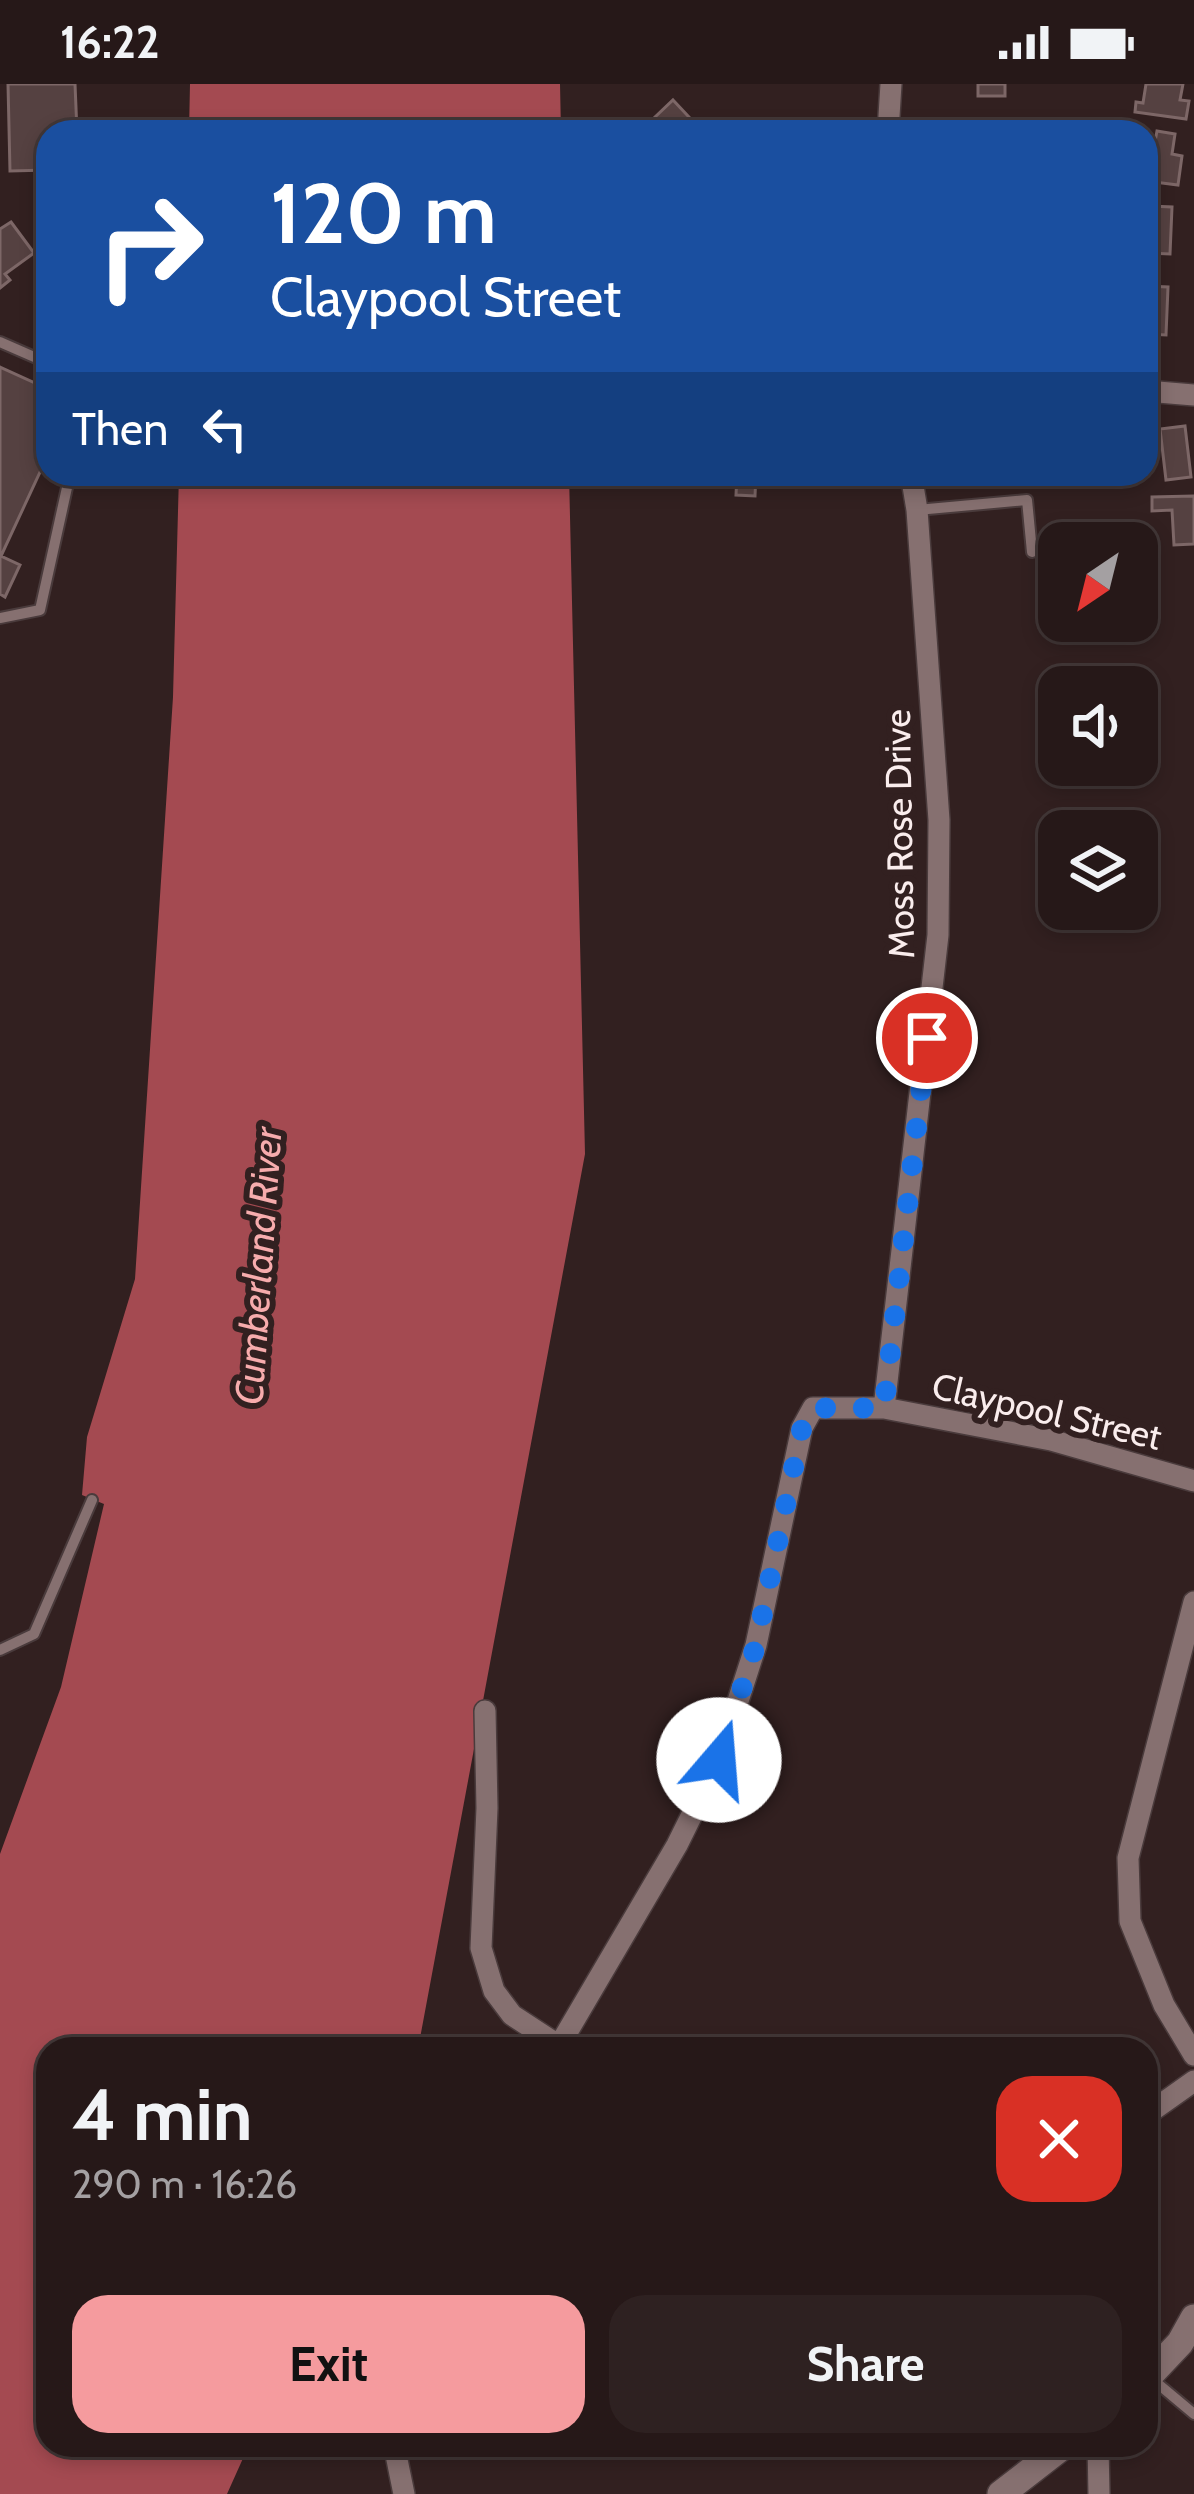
<!DOCTYPE html>
<html lang="en">
<head>
<meta charset="utf-8">
<style>
  :root { --surface:#261818; --page:#2e2121; --text:#f1f3f6; --muted:#a4a0a2; --line:#423737; --accent:#f59b9e }
  body { margin:0; font-family:Cabin,sans-serif; background:var(--page); color:var(--text); height:100vh; display:flex; flex-direction:column; font-size:45px; white-space:nowrap }
  * { box-sizing:border-box; margin:0 }
  p { font-size:39px; color:var(--muted) }
  .icon { flex:none; width:66px; height:66px; fill:none; stroke:currentColor; stroke-width:2; stroke-linecap:round; stroke-linejoin:round }
  .map { position:relative; flex:1; overflow:hidden }
  .sheet { position:absolute; left:36px; top:1953px; width:1122px; height:420px; display:flex; flex-direction:column; background:var(--surface); border-radius:36px; box-shadow:0 6px 18px #0003,0 0 0 3px var(--line) }
  .sheet>* { flex:none }
  .hud { position:absolute; left:36px; top:36px; width:1122px; height:366px; border-radius:36px; box-shadow:0 6px 18px #0003,0 0 0 3px var(--line); background:#1a4fa0; color:#fff; overflow:hidden }
  .needle { width:78px; rotate:215deg }
  .tools { position:absolute; left:1038px; top:438px; display:grid; gap:24px }
  .tools a { display:grid; place-items:center; width:120px; height:120px; border-radius:24px; background:var(--surface); box-shadow:0 6px 18px #0003,0 0 0 3px var(--line); font-size:60px }
  .pin { position:absolute; display:grid; place-items:center; width:102px; height:102px; color:#fff; margin:-51px; border:6px solid #fff; border-radius:50%; box-shadow:0 3px 12px #0007 }
  .me { position:absolute; width:132px; margin:-66px; rotate:18deg; stroke-linejoin:round; filter:drop-shadow(0 0 9px #0008) }
  .turn { display:flex; align-items:center; gap:42px; height:252px; padding:0 36px; font-size:54px }
  .turn .icon { width:156px; height:156px; stroke-width:2.5 }
  .turn b { display:block; font-size:84px; line-height:102px }
  .then { display:flex; align-items:center; height:114px; padding:0 36px; background:#0003; gap:24px; font-size:45px }
  .round { display:grid; place-items:center; flex:none; width:126px; height:126px; border-radius:36px; background:var(--page) }
  .head { display:flex; align-items:center; justify-content:space-between; height:204px; padding:0 36px }
  h1 { font-size:72px; font-weight:700; line-height:90px }
  .button { display:flex; gap:24px; margin-top:auto; padding:24px 36px }
  .button a { flex:1; height:138px; border-radius:36px; background:var(--accent); color:#111; font-size:48px; font-weight:700; line-height:138px; text-align:center }
  .button a+a { background:var(--page); color:var(--text) }
  .status { display:flex; justify-content:space-between; align-items:center; height:84px; padding:0 60px; background:var(--surface); direction:ltr }
  .status svg { height:33px; fill:currentColor }
  .map>svg:first-child { display:block }
  .water { fill:#a44a51 }
  .building { fill:#554141; stroke:#7d6767; stroke-width:3 }
  .lines { fill:none; stroke-linecap:round; stroke-linejoin:round }
  .service-casing { stroke:#4a3b3c; stroke-width:14 }
  .minor-casing { stroke:#4a3b3c; stroke-width:24 }
  .tertiary-casing { stroke:#4a3b3c; stroke-width:30 }
  .service { stroke:#867070; stroke-width:10 }
  .minor { stroke:#867070; stroke-width:21 }
  .tertiary { stroke:#867070; stroke-width:27 }
  .route { stroke:#1a73e8; stroke-width:21; stroke-dasharray:0 37.8 }
  .labels { text-anchor:middle; stroke-width:12; stroke-linejoin:round; paint-order:stroke }
  .street-label { font-size:36px; fill:#faeded; stroke:#322020 }
  .water-label { font-size:39px; font-style:italic; fill:#f7acad; stroke:#322020 }
</style>
</head>
<body>
<div class="status"><b>16:22</b><svg viewBox="0 0 49 12"><path d="M0 12V9h3v3zM5 12V6h3v6zM10 12V3h3v9zM15 12V0h3v12zM26 1h20v11H26zM47 4h2v5h-2z"/></svg></div>
<div class="map">
<svg width="1194" height="2410" viewBox="0 0 1194 2410">
  <rect width="100%" height="100%" fill="#322020"/>
  <path class="water" d="M190 0H560L561 48H189Z
    M179 390H569L585 1070 418 1965H48V2361H249L227 2410H0V1770L61 1603 104 1420 82 1411 87 1353 135 1195 173 613Z"/>
  <path class="building" d="M8 0H75L77 48H48V86L10 87Z
    M978 0H1005V12H978Z
    M1146 0H1183L1180 16 1189 17 1186 35 1135 28 1136 18 1143 19Z
    M673 16 703 48H668L654 34Z
    M1157 47 1175 50 1172 70 1182 72 1178 101 1146 97V67L1153 68Z
    M1150 122 1172 123 1170 170 1147 169Z
    M11 138 34 169 5 190 10 196 0 204V145Z
    M1146 202 1168 203 1166 251 1146 250Z
    M0 283 48 305V371L1 472 20 481 5 513 0 510Z
    M1185 342 1191 393 1166 396 1160 345Z
    M737 390H756L755 412 736 411Z
    M1194 412V460L1174 461 1172 426 1152 427V413Z"/>
  <g class="lines">
    <g class="service-casing">
      <path id="service" d="M0 258 48 279
        M917 426 1027 416 1032 468
        M0 534 40 526 70 390
        M0 1566 34 1550 92 1416
        M1151 2294 1194 2330"/>
    </g>
    <g class="minor-casing">
      <path id="minor" d="M888 48 891 0
        M1146 307 1194 311
        M884 1324 938 851 939 736 917 426 911 390
        M1194 1518 1128 1774 1130 1837 1164 1921 1194 1971
        M485 1627 487 1724 481 1864 494 1907 512 1931 564 1965
        M559 1962 677 1761 719 1676 756 1561 802 1344 813 1324H884L1051 1356 1194 1397
        M1146 2031 1194 1997
        M394 2361 404 2410
        M1098 2361 1099 2410"/>
    </g>
    <g class="tertiary-casing">
      <path id="tertiary" d="M1146 2295 1180 2259 1194 2234
        M1001 2410 1064 2361"/>
    </g>
    <use href="#service" class="service"/>
    <use href="#minor" class="minor"/>
    <use href="#tertiary" class="tertiary"/>
  </g>
  <g class="lines">
    <path class="route" d="M719 1676 756 1561 802 1344 813 1324H884L927 954"/>
  </g>
  <g class="labels">
    <g class="street-label">
      <text transform="translate(899 750) rotate(-91)" y="13">Moss Rose Drive</text>
      <text transform="translate(1047 1327) rotate(13)" y="13">Claypool Street</text>
    </g>
    <g class="water-label">
      <text transform="translate(258 1182) rotate(-86)" y="14">Cumberland River</text>
    </g>
  </g>
</svg>
<div class="tools">
<a><svg class="needle" viewBox="-14 -14 28 28"><path d="M0-13l5 13h-10z" fill="#e53935"/><path d="M0 13l5-13h-10z" fill="#a4a0a2"/></svg></a>
<a><svg class="icon" aria-label="sound" viewBox="0 0 24 24"><path d="M4 9h4l5-4v14l-5-4H4zM17 9q2 3 0 6"/></svg></a>
<a><svg class="icon" aria-label="layers" viewBox="0 0 24 24"><path d="M12 4l9 5-9 5-9-5zM3 14l9 5 9-5"/></svg></a>
</div>
<div class="pin" style="left:927px;top:954px;background:#d93025"><svg class="icon" aria-label="arrive" viewBox="0 0 24 24"><path d="M6 21V4h12l-3 4 3 4H6"/></svg></div>
<svg class="me" style="left:719px;top:1676px" viewBox="-20 -20 40 40"><circle r="19" fill="#fff"/><path d="M0-13L10 11 0 6-10 11z" fill="#1a73e8"/></svg>
<div class="hud">
<div class="turn"><svg class="icon" aria-label="right" viewBox="0 0 24 24"><path d="M7 20v-9h11M14 6l5 5-5 5"/></svg><div><b>120 m</b>Claypool Street</div></div>
<div class="then">Then<svg class="icon" aria-label="left" viewBox="0 0 24 24"><path d="M17 20v-9H6M10 6l-5 5 5 5"/></svg></div>
</div>
<section class="sheet">
<div class="head"><div><h1>4 min</h1><p>290 m · 16:26</p></div><a class="round" style="background:#d93025;color:#fff"><svg class="icon" aria-label="close" viewBox="0 0 24 24"><path d="M6 6l12 12M18 6L6 18"/></svg></a></div>
<div class="button"><a>Exit</a><a>Share</a></div>
</section>
</div>
</body>
</html>
